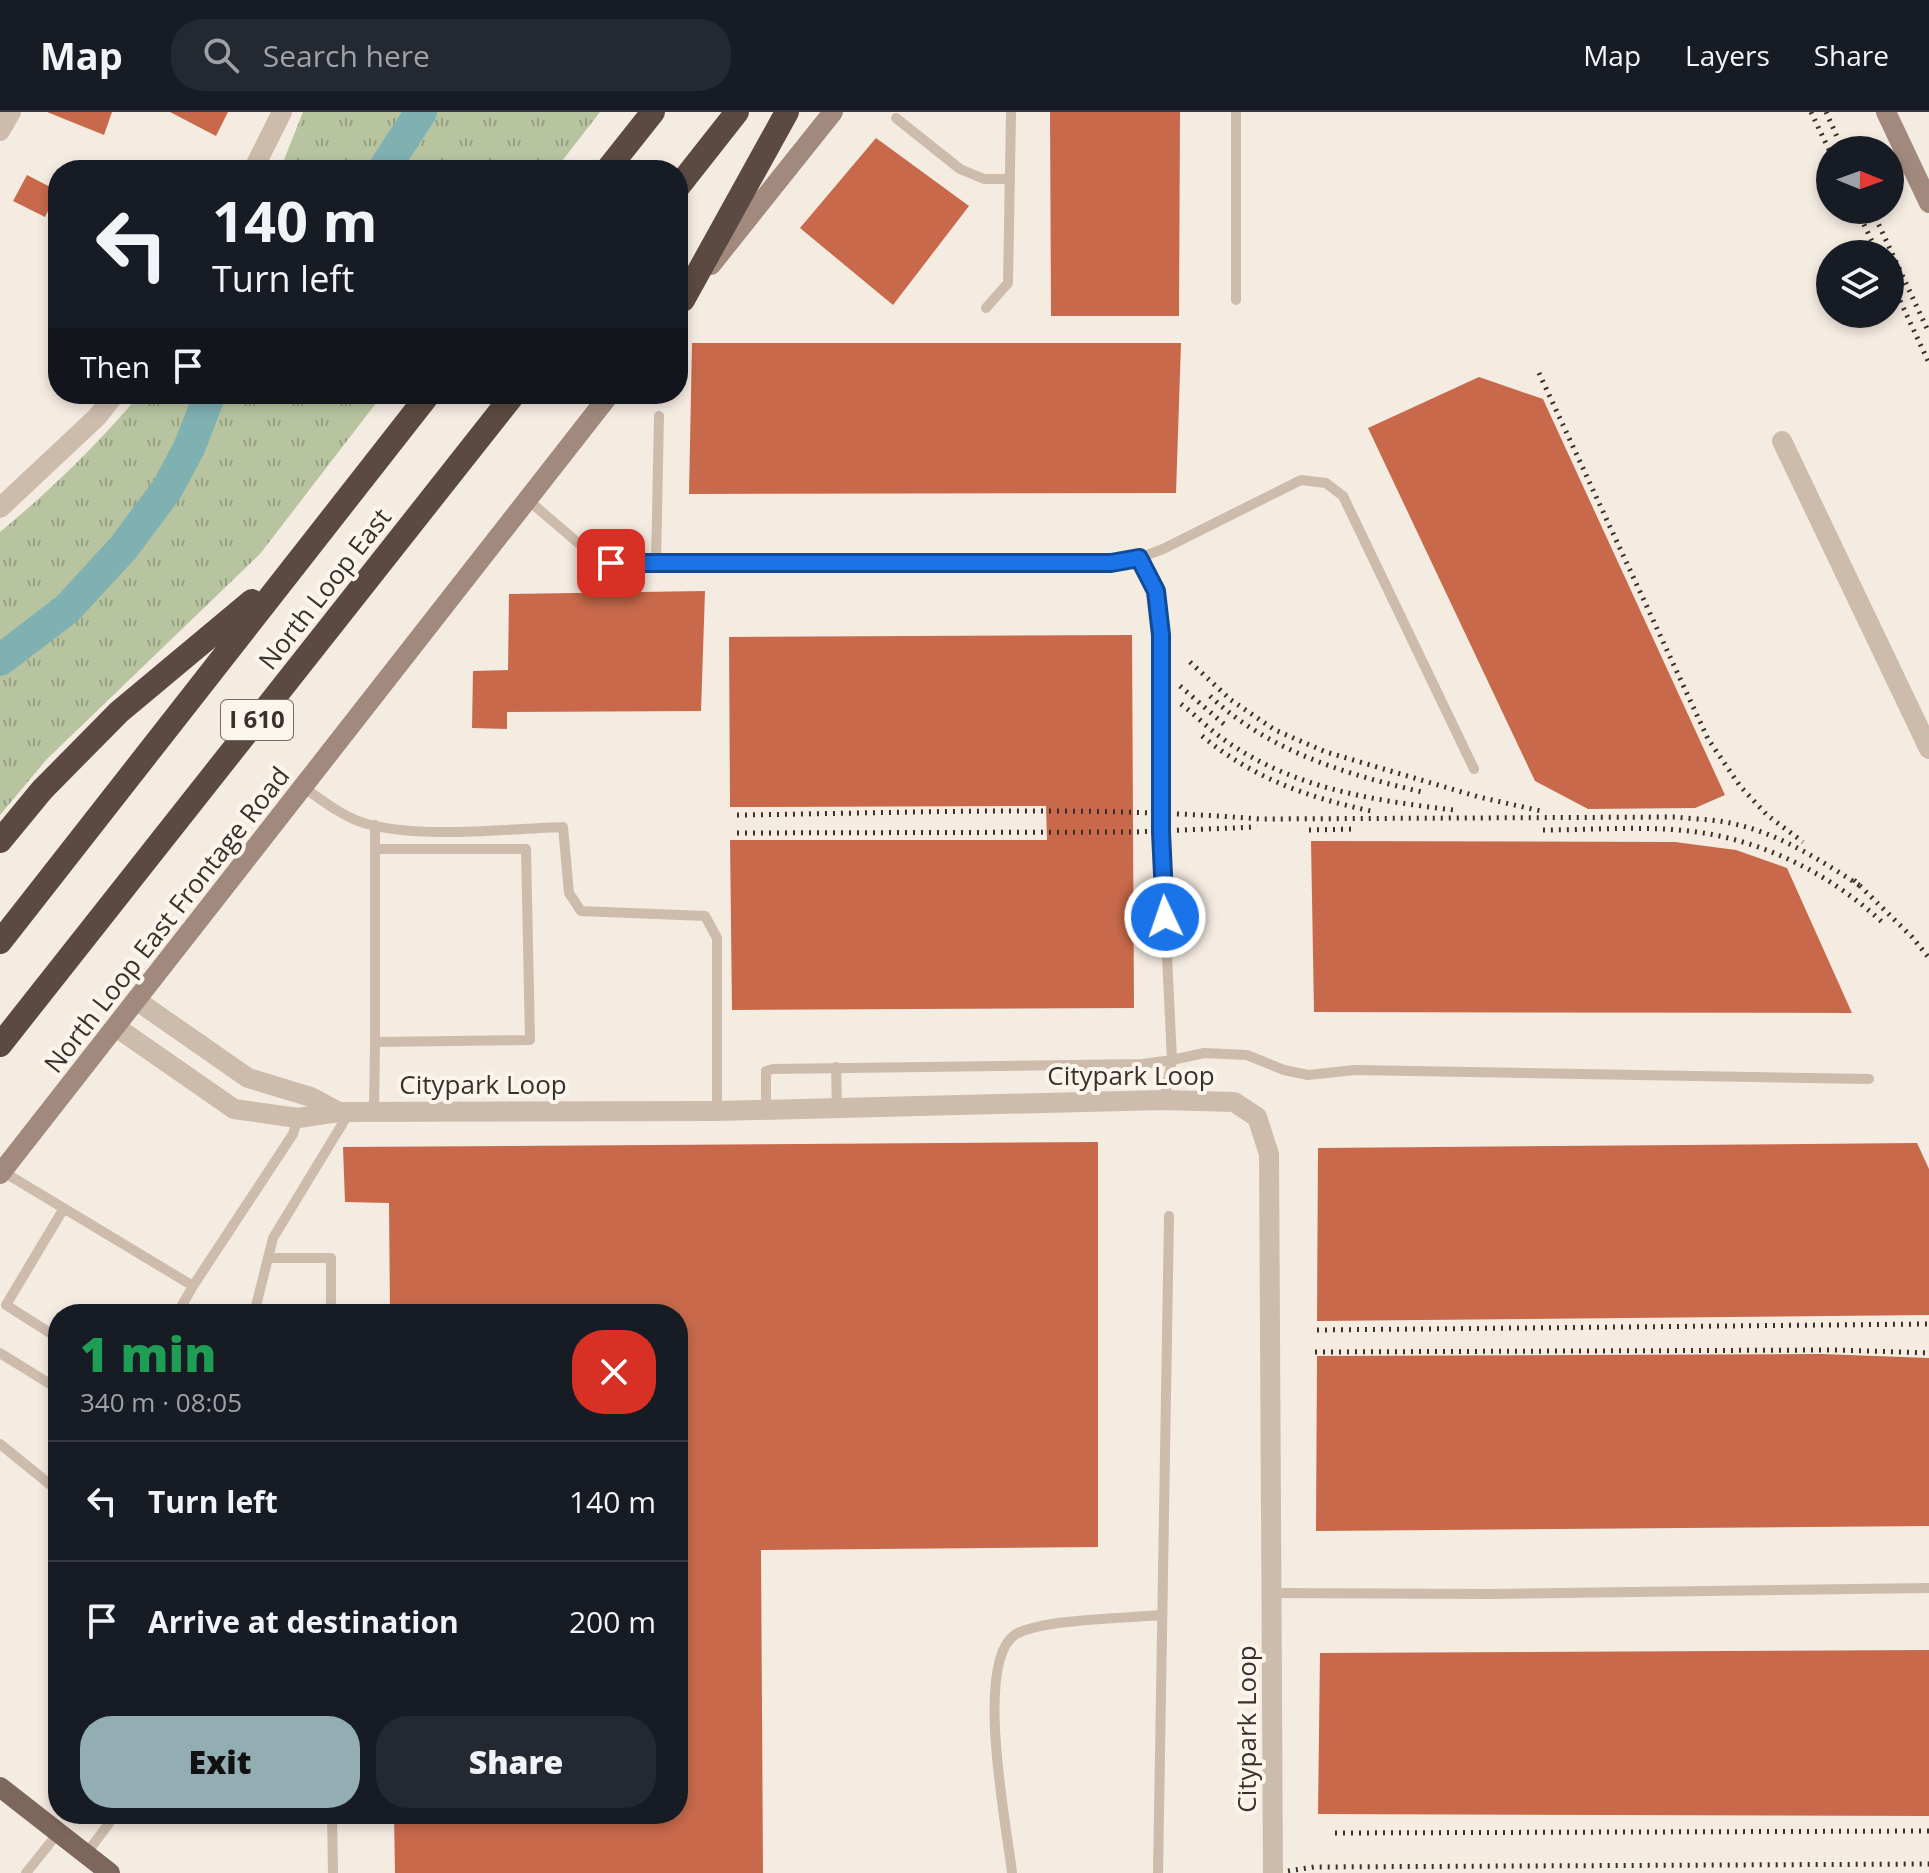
<!DOCTYPE html>
<html lang="en">
<head>
<meta charset="utf-8">
<style>
  :root { --surface:#171b24; --page:#242831; --text:#f1f3f6; --muted:#9ea1a6; --line:#363941; --accent:#92aeb2 }
  body { margin:0; font-family:"Open Sans",sans-serif; background:var(--page); color:var(--text); height:100vh; display:flex; flex-direction:column; font-size:30px; white-space:nowrap }
  * { box-sizing:border-box; margin:0 }
  p { font-size:26px; color:var(--muted) }
  .icon { flex:none; width:44px; height:44px; fill:none; stroke:currentColor; stroke-width:2; stroke-linecap:round; stroke-linejoin:round }
  .map { position:relative; flex:1; overflow:hidden }
  .drawer { position:absolute; left:48px; top:1192px; width:640px; height:520px; display:flex; flex-direction:column; background:var(--surface); border-radius:32px; box-shadow:0 4px 12px #0003 }
  .drawer>* { flex:none }
  .hud { position:absolute; left:48px; top:48px; width:640px; height:244px; border-radius:32px; box-shadow:0 4px 12px #0003; background:#171b24; color:var(--text); overflow:hidden }
  .needle { width:52px; rotate:91deg }
  .controls { position:absolute; left:1816px; top:24px; display:grid; gap:16px }
  .controls a { display:grid; place-items:center; width:88px; height:88px; border-radius:50%; background:var(--surface); box-shadow:0 4px 12px #0003; font-size:40px }
  .pin { position:absolute; display:grid; place-items:center; width:68px; height:68px; color:#fff; margin:-34px; border-radius:16px; box-shadow:0 4px 12px #0006 }
  .me { position:absolute; width:88px; margin:-44px; rotate:357deg; stroke-linejoin:round; filter:drop-shadow(0 0 6px #0008) }
  .turn { display:flex; align-items:center; gap:28px; height:168px; padding:0 32px; font-size:36px }
  .turn .icon { width:104px; height:104px; stroke-width:2.5 }
  .turn b { display:block; font-size:56px; line-height:68px }
  .then { display:flex; align-items:center; height:76px; padding:0 32px; background:#0003; gap:16px; font-size:30px }
  .round { display:grid; place-items:center; flex:none; width:84px; height:84px; border-radius:32px; background:var(--page) }
  .head { display:flex; align-items:center; justify-content:space-between; height:136px; padding:0 32px }
  h1 { font-size:48px; font-weight:800; line-height:60px; color:#1e9e55 }
  .action { display:flex; gap:16px; margin-top:auto; padding:16px 32px }
  .action a { flex:1; height:92px; border-radius:32px; background:var(--accent); color:#111; font-size:32px; font-weight:800; line-height:92px; text-align:center }
  .action a+a { background:var(--page); color:var(--text) }
  ul { padding:0; list-style:none }
  li { display:flex; align-items:center; gap:24px; height:120px; padding:0 32px; border-top:2px solid var(--line) }
  li div { flex:1 }
  li b { display:block; font-size:30px }
  li em { font-style:normal }
  header { display:flex; align-items:center; gap:48px; box-sizing:border-box; height:112px; padding:0 40px; background:var(--surface); border-bottom:2px solid var(--line) }
  header strong { font-size:38px }
  nav { display:flex; gap:44px; margin-inline-start:auto; font-size:28px }
  .search { width:560px; height:72px; background:var(--page); display:flex; align-items:center; gap:20px; box-sizing:border-box; padding:0 28px; border-radius:32px; color:var(--muted); font-size:30px }
  .map>svg:first-child { display:block }
  .grass { fill:url(#grass-tufts) }
  .lines { fill:none; stroke-linecap:round; stroke-linejoin:round }
  .river { stroke:#7fb0b2; stroke-width:32 }
  .building { fill:#c8694b }
  .service { stroke:#cdbbac; stroke-width:10 }
  .minor { stroke:#cdbbac; stroke-width:20 }
  .secondary { stroke:#a18a7d; stroke-width:20 }
  .primary { stroke:#7d675c; stroke-width:20 }
  .motorway { stroke:#5c4a42; stroke-width:24 }
  .rail { stroke:#3b302b; stroke-width:5; stroke-dasharray:2 6; stroke-linecap:butt }
  .route-casing { stroke:#114b97; stroke-width:20 }
  .route { stroke:#1a73e8; stroke-width:14 }
  .labels { text-anchor:middle; stroke-width:8; stroke-linejoin:round; paint-order:stroke }
  .shield { fill:#fbf5ee; stroke:#756b66; stroke-width:2 }
  .shield-label { font-size:24px; font-weight:bold; fill:#3b302b }
  .street-label { font-size:26px; fill:#3b302b; stroke:#fbf5ee }
</style>
</head>
<body>
<header>
<strong>Map</strong>
<div class="search"><svg class="icon" aria-label="search" viewBox="0 0 24 24"><circle cx="10" cy="10" r="6"/><path d="M15 15l6 6"/></svg>Search here</div>
<nav><a>Map</a><a>Layers</a><a>Share</a></nav>
</header>
<div class="map">
<svg width="1929" height="1761" viewBox="0 0 1929 1761">
  <defs>
    <pattern id="grass-tufts" width="24" height="20" patternUnits="userSpaceOnUse" patternTransform="scale(2)"><rect width="24" height="20" fill="#b8c4a0"/><path d="M3 7l-1-3M5 7V3M7 7l1-3M15 17l-1-3M17 17v-4M19 17l1-3" fill="none" stroke="#97a083"/></pattern>
  </defs>
  <rect width="100%" height="100%" fill="#f4ebe1"/>
  <path class="grass" d="M303 0H600L555 58H280Z
    M140 282H383L260 442 47 647 0 703V420C51 378 97 333 140 282Z"/>
  <g class="lines">
    <path class="river" d="M383 58 421 0
      M0 548 67 497 124 435 167 377 189 336 210 282"/>
  </g>
  <path class="building" d="M47 0H112L104 23Z
    M170 0H228L216 24Z
    M1050 0H1180L1179 204H1051Z
    M876 26 969 94 893 193 800 116Z
    M27 63 58 79 45 105 13 89Z
    M692 231H1181L1176 381 689 382Z
    M1479 265 1543 287 1725 683 1695 696 1588 697 1535 669 1368 316Z
    M705 479 701 599 507 600V617L472 616 473 559 508 558 509 482Z
    M1132 523 1134 896 732 898 730 728H1047L1046 694 730 695 729 525Z
    M1311 729 1675 730 1736 738 1787 756 1852 901 1314 900Z
    M1098 1030V1435L761 1438 763 1761H395L394 1702H678V1202H390L389 1091 345 1090 343 1035Z
    M1917 1031 1929 1057V1203L1317 1209 1318 1036Z
    M1821 1242 1929 1246V1414L1316 1419 1317 1244Z
    M1929 1538V1704L1318 1702 1320 1541Z"/>
  <g class="lines">
    <path class="service" d="M896 6 960 57 984 67H1010
      M1236 188V0
      M986 196 1008 171 1011 0
      M528 388 591 442 611 451H1111L1139 446 1163 437 1301 368 1326 371 1343 384 1474 657
      M656 451 659 304
      M303 675C322 688 344 706 367 712 424 727 503 717 563 715L569 781 581 799 705 804 717 826V999
      M375 713V930L530 928 526 737H375
      M836 955 837 996
      M1164 988 1172 948 1204 941 1247 943 1284 958 1308 963 1355 958 1869 967
      M766 997V959L773 957 1143 952 1172 948 1161 720V523L1156 479 1139 446
      M374 1000 375 930
      M2 1059 193 1174 293 1022 298 1006
      M268 1146H331V1202
      M177 1202 193 1174
      M254 1202 273 1126 349 1001
      M58 1226 6 1193 64 1096
      M0 1241 58 1277
      M0 1332 58 1379
      M1272 1481 1490 1482 1929 1476
      M332 1702 333 1761
      M86 1742 116 1702
      M26 1761 58 1721
      M1012 1761C1007 1715 973 1548 1016 1522 1042 1507 1129 1506 1162 1503
      M1158 1761 1169 1104"/>
    <path class="minor" d="M0 19 11 0
      M253 58 282 0
      M1782 329 1929 637
      M0 396 97 305 115 282
      M136 888 248 966 311 985 339 1000
      M116 915 234 997 298 1006 339 1000 717 999 1164 988 1234 990 1257 1005 1269 1042 1273 1761"/>
    <path class="secondary" d="M1886 0 1929 91
      M711 153 833 0
      M0 1062 610 282"/>
    <path class="primary" d="M0 1675 110 1761"/>
    <path class="motorway" d="M607 58 653 0
      M678 75 737 0
      M683 188 787 0
      M0 729 42 678 119 600 252 489
      M0 830 429 282
      M0 933 514 282"/>
    <path class="rail" d="M1811 0 1830 40
      M1826 0 1843 38
      M1857 98 1878 142
      M1872 98 1929 221
      M1890 167 1929 251
      M1539 261 1708 627 1740 674 1767 703 1803 730
      M1190 550 1231 588 1275 618 1326 640 1479 685 1541 699
      M1180 574 1225 613
      M1210 584C1268 639 1345 662 1422 680
      M1181 592C1194 602 1206 614 1219 624 1289 676 1370 688 1454 698
      M1202 624C1253 666 1306 685 1371 699
      M737 703C911 701 1086 693 1260 707L1675 705C1691 707 1709 707 1725 710 1776 719 1820 748 1862 775
      M1309 718 1355 717
      M1543 718C1599 718 1660 712 1715 723 1778 736 1836 767 1883 811
      M737 721 1134 720 1257 715
      M1854 768 1912 825 1929 846
      M1317 1218 1929 1212
      M1315 1240 1834 1238 1929 1241
      M1335 1721 1929 1719
      M1288 1759 1314 1755 1929 1752"/>
  </g>
  <g class="lines">
    <g class="route-casing">
      <path id="route" d="M611 451H1111L1139 446 1156 479 1161 523V720L1165 805"/>
    </g>
    <use href="#route" class="route"/>
  </g>
  <g class="labels">
    <rect class="shield" x="221" y="588" width="72" height="40" rx="6"/>
    <g class="shield-label">
      <text x="257" y="616">I 610</text>
    </g>
    <g class="street-label">
      <text transform="translate(325 477) rotate(-52)" y="9">North Loop East</text>
      <text transform="translate(167 808) rotate(-52)" y="9">North Loop East Frontage Road</text>
      <text x="1131" y="973">Citypark Loop</text>
      <text x="483" y="982">Citypark Loop</text>
      <text transform="translate(1247 1617) rotate(-90)" y="9">Citypark Loop</text>
    </g>
  </g>
</svg>
<div class="controls">
<a><svg class="needle" viewBox="-14 -14 28 28"><path d="M0-13l5 13h-10z" fill="#e53935"/><path d="M0 13l5-13h-10z" fill="#9ea1a6"/></svg></a>
<a><svg class="icon" aria-label="layers" viewBox="0 0 24 24"><path d="M12 4l9 5-9 5-9-5zM3 14l9 5 9-5"/></svg></a>
</div>
<div class="pin" style="left:611px;top:451px;background:#d93025"><svg class="icon" aria-label="arrive" viewBox="0 0 24 24"><path d="M6 21V4h12l-3 4 3 4H6"/></svg></div>
<svg class="me" style="left:1165px;top:805px" viewBox="-20 -20 40 40"><circle r="17" fill="#1a73e8" stroke="#fff" stroke-width="3"/><path d="M0-11L8 9 0 5-8 9z" fill="#fff"/></svg>
<div class="hud">
<div class="turn"><svg class="icon" aria-label="left" viewBox="0 0 24 24"><path d="M17 20v-9H6M10 6l-5 5 5 5"/></svg><div><b>140 m</b>Turn left</div></div>
<div class="then">Then<svg class="icon" aria-label="arrive" viewBox="0 0 24 24"><path d="M6 21V4h12l-3 4 3 4H6"/></svg></div>
</div>
<section class="drawer">
<div class="head"><div><h1>1 min</h1><p>340 m · 08:05</p></div><a class="round" style="background:#d93025;color:#fff"><svg class="icon" aria-label="close" viewBox="0 0 24 24"><path d="M6 6l12 12M18 6L6 18"/></svg></a></div>
<ul>
<li><svg class="icon" aria-label="left" viewBox="0 0 24 24"><path d="M17 20v-9H6M10 6l-5 5 5 5"/></svg><div><b>Turn left</b></div><em>140 m</em></li>
<li><svg class="icon" aria-label="arrive" viewBox="0 0 24 24"><path d="M6 21V4h12l-3 4 3 4H6"/></svg><div><b>Arrive at destination</b></div><em>200 m</em></li>
</ul>
<div class="action"><a>Exit</a><a>Share</a></div>
</section>
</div>
</body>
</html>
